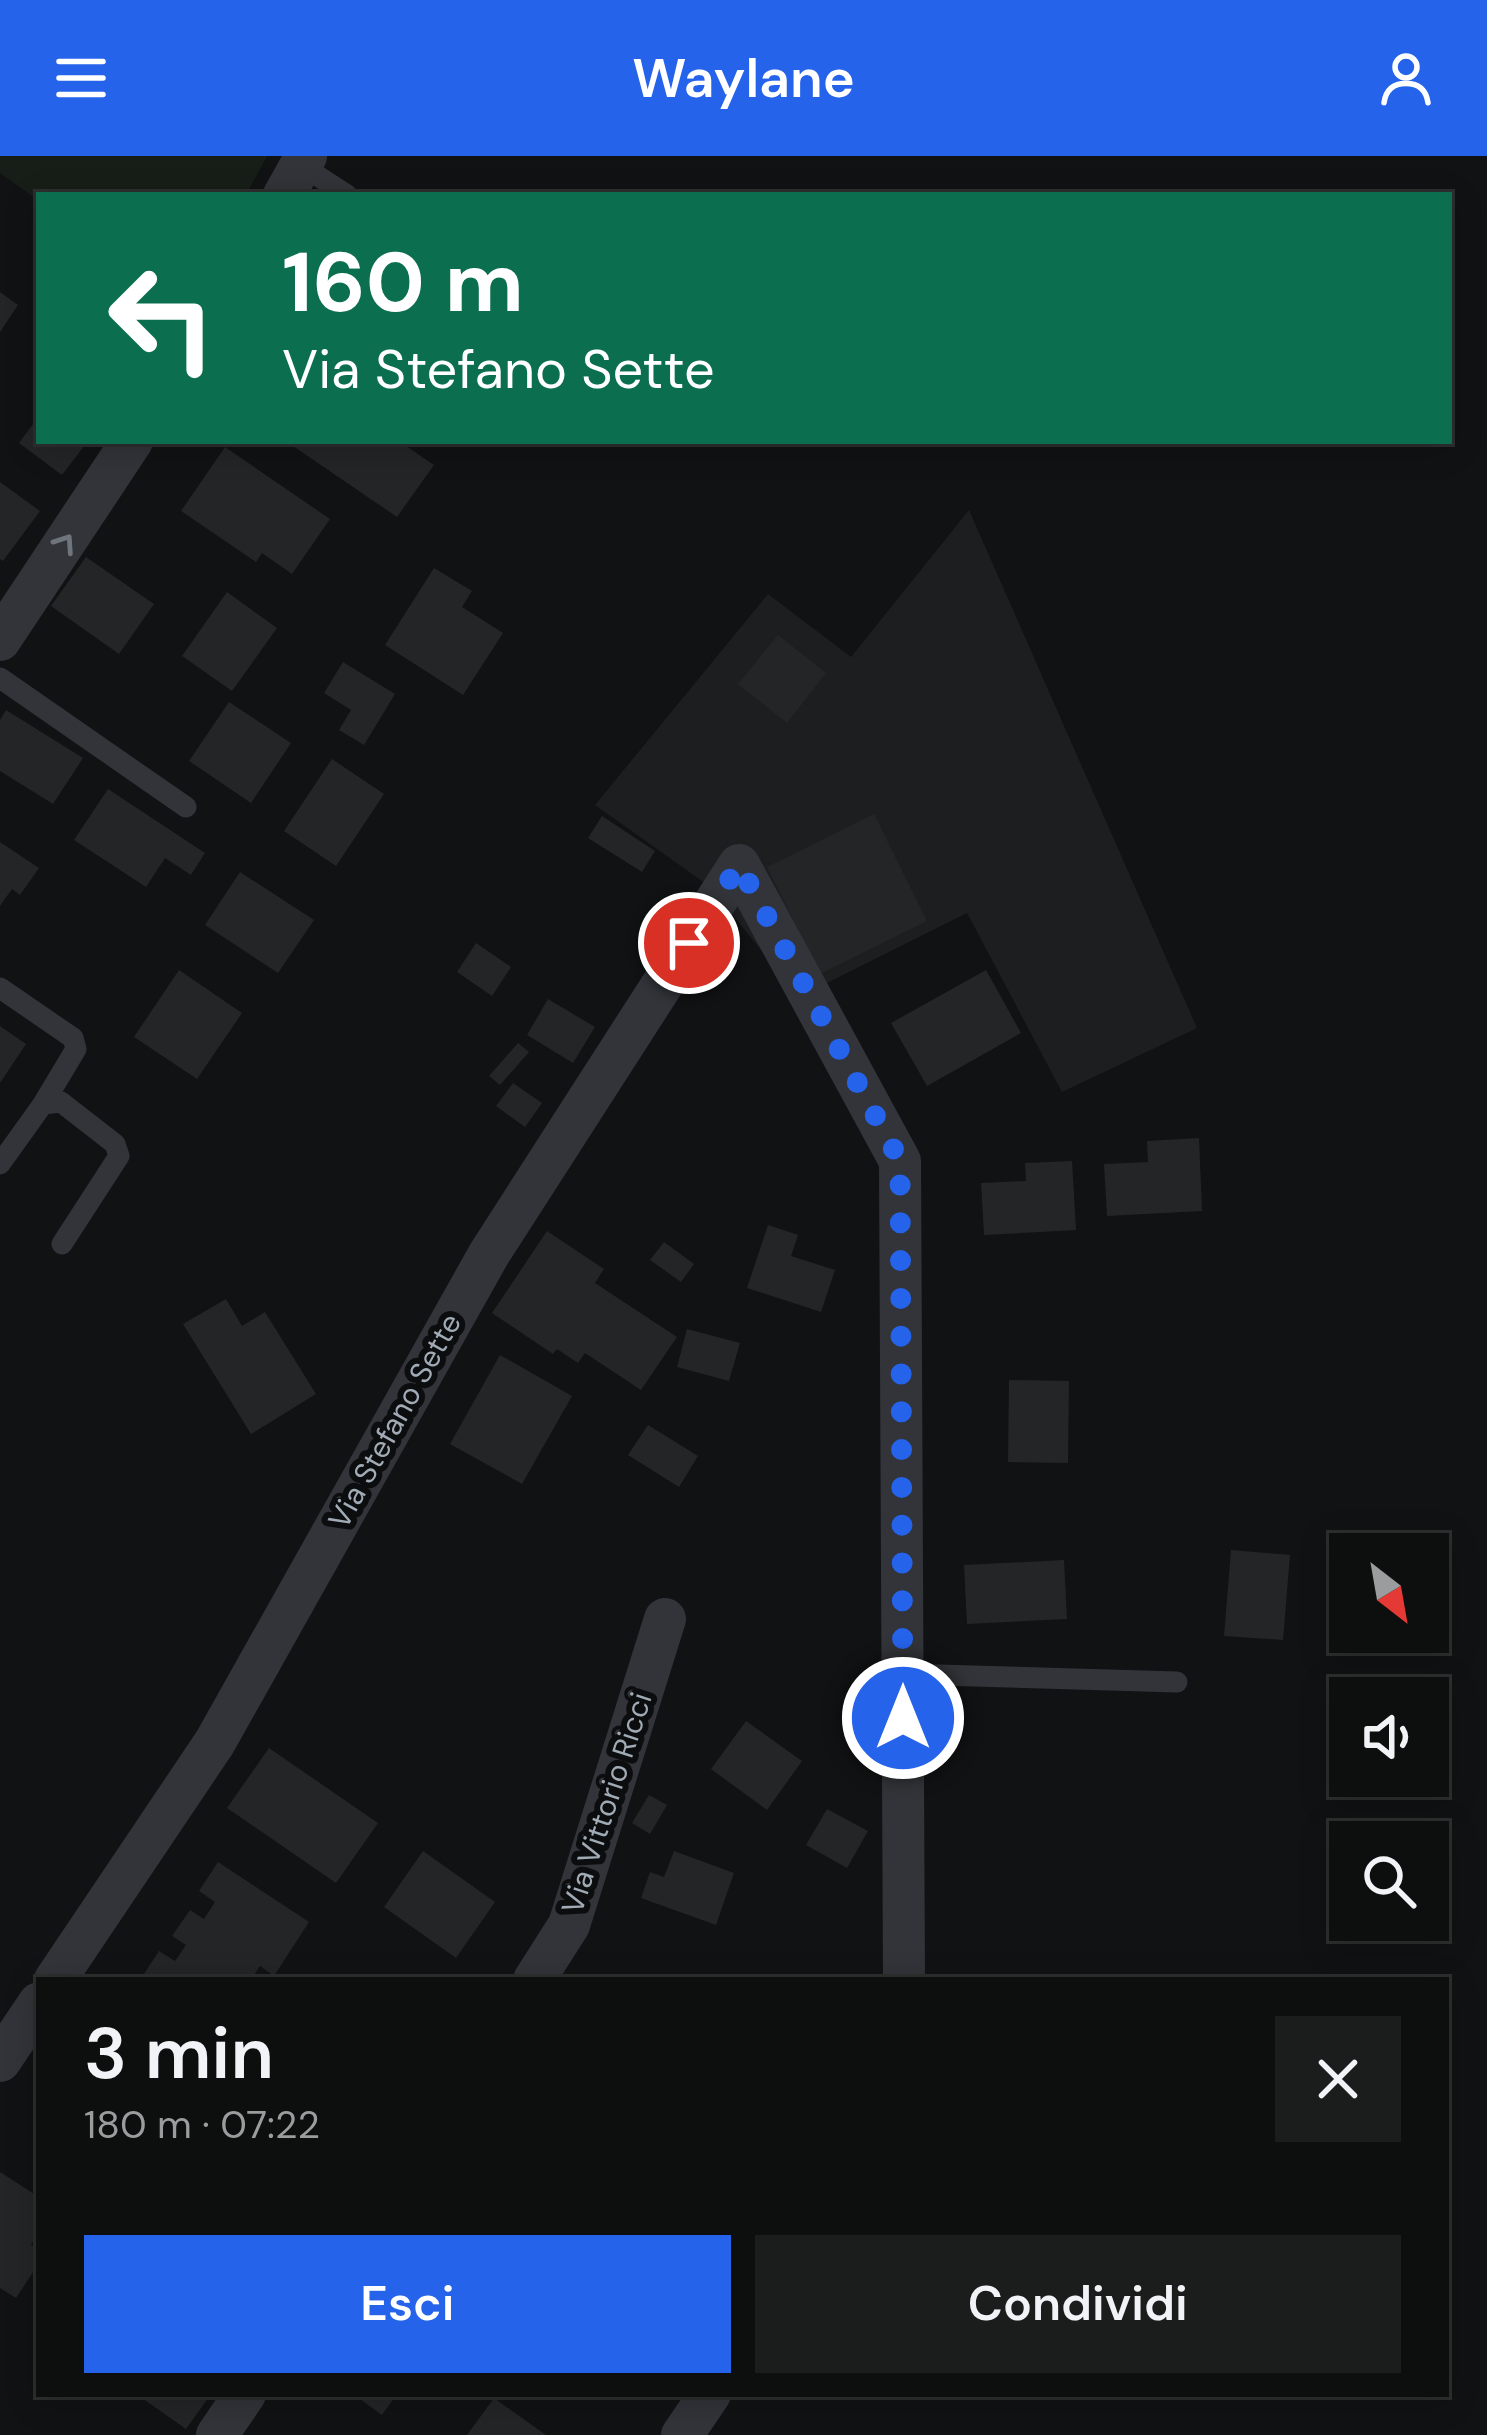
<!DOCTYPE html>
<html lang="it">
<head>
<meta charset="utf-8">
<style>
  :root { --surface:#0d0e0e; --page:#1b1c1c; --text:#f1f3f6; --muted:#9a9c9e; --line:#2d2e2e; --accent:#2563eb }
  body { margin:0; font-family:"DM Sans",sans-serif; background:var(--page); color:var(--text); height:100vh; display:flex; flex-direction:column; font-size:45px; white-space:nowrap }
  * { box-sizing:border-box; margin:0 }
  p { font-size:39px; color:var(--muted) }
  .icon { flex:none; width:66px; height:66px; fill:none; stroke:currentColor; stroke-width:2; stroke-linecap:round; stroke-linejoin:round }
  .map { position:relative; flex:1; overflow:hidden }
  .side { position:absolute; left:36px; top:1821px; width:1413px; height:420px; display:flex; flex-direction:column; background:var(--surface); border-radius:0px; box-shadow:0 6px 30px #0003,0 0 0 3px var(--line) }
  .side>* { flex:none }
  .banner { position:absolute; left:36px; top:36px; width:1416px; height:252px; border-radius:0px; box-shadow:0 6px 30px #0003,0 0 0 3px var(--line); background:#0b6e4f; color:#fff; overflow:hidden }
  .needle { width:78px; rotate:149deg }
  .tools { position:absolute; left:1329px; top:1377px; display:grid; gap:24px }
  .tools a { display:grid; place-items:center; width:120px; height:120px; border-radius:0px; background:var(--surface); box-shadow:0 6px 30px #0003,0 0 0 3px var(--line); font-size:60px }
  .pin { position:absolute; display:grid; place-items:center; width:102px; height:102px; color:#fff; margin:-51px; border:6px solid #fff; border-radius:50%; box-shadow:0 3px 12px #0007 }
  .me { position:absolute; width:132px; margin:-66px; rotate:0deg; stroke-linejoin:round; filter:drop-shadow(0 0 9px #0008) }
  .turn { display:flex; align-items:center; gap:42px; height:252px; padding:0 48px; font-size:54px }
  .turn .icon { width:156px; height:156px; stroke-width:2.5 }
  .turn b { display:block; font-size:84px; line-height:102px }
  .round { display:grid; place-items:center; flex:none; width:126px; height:126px; border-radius:0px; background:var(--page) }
  .summary { display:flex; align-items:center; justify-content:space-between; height:204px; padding:0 48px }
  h1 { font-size:72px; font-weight:600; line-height:90px }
  .primary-button { display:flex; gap:24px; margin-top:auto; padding:24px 48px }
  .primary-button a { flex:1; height:138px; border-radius:0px; background:var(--accent); color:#fff; font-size:48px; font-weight:600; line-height:138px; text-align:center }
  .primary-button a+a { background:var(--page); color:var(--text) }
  header { display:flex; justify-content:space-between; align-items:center; height:156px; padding:0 48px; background:var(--accent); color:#fff; font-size:54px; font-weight:600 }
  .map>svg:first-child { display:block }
  .built { fill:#1d1e20 }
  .green { fill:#171e17 }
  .building { fill:#242527 }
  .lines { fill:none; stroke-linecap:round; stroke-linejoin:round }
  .service { stroke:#323439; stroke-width:21 }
  .minor { stroke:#323439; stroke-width:42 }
  .oneway { stroke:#6f757d }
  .route { stroke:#2563eb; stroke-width:21; stroke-dasharray:0 37.8 }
  .labels { text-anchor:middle; stroke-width:12; stroke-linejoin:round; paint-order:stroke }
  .street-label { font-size:30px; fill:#a1abb5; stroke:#0c0d0e }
</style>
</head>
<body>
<header><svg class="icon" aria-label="menu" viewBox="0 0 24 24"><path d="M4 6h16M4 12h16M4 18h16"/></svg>Waylane<svg class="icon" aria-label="person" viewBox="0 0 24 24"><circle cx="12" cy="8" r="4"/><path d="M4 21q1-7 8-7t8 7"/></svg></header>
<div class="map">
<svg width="1487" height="2279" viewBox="0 0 1487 2279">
  <rect width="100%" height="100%" fill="#111213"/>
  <path class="built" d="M969 354 1197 872 1062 936 967 757 799 841 709 730 595 649 768 438 851 501Z"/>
  <path class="green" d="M0 0H267L246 39H39V45L0 17Z"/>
  <path class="building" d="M0 136 18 149 0 176Z
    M39 260V285H88L62 319 19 287Z
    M296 285H399L434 309 397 361 293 290Z
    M225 291 330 363 292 418 262 397 256 406 181 355Z
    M0 326 40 355 3 405 0 403Z
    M86 401 154 448 119 498 51 450Z
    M434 412 472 435 462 451 503 477 463 539 385 489Z
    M227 436 277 472 232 535 182 500Z
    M778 479 826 517 787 567 738 528Z
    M343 506 395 538 364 589 339 574 351 554 324 537Z
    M229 546 291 587 251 647 189 605Z
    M6 554 83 602 53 648 0 615V564Z
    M332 603 384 638 336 710 284 675Z
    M108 633 205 697 191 719 165 702 146 731 74 684Z
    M874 658 927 765 820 818 767 711Z
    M602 660 655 695 642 716 588 682Z
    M0 686 39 712 20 739 12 733 0 750Z
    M240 716 314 764 278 817 205 769Z
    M476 787 511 811 492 840 457 816Z
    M179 814 242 857 197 923 134 881Z
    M986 814 1021 877 927 930 891 867Z
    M548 843 595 871 573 907 527 879Z
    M0 870 26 888 0 927Z
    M518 887 529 896 500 929 489 920Z
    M513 927 542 947 525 971 496 950Z
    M1199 982 1202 1055 1107 1060 1104 1008 1148 1006 1147 985Z
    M1072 1005 1076 1074 984 1079 981 1027 1026 1025 1025 1007Z
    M768 1069 798 1079 791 1100 835 1114 821 1156 747 1132Z
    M547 1075 604 1113 595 1127 677 1181 641 1234 585 1197 578 1207 557 1193 553 1198 492 1157Z
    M664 1086 694 1108 681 1126 650 1104Z
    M226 1143 242 1170 265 1156 316 1238 251 1278 183 1168Z
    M687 1173 740 1187 729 1225 677 1211Z
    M500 1199 572 1240 522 1328 450 1288Z
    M1009 1224 1069 1225 1068 1307 1008 1306Z
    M648 1269 698 1300 679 1331 628 1299Z
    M1231 1394 1290 1399 1283 1484 1224 1480Z
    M1064 1404 1067 1463 967 1468 964 1409Z
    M746 1565 802 1605 767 1654 711 1613Z
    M269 1592 378 1667 336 1727 227 1652Z
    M649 1639 667 1649 650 1678 632 1667Z
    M827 1653 868 1675 847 1712 806 1689Z
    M423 1695 495 1746 456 1802 384 1751Z
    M674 1695 734 1717 716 1769 641 1742 650 1716 664 1721Z
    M218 1706 309 1766 274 1820 260 1810 251 1824H140L159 1795 175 1805 186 1789 172 1780 190 1754 204 1763 215 1746 199 1735Z
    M0 2016 39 2041V2076L31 2089 39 2094V2107L16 2142 0 2132Z
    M136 2238H211L186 2273Z
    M353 2238H397L382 2259Z
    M494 2242 546 2279H467Z"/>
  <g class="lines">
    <path class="service" d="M301 9 347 39
      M0 522 186 651
      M0 832 73 882 76 893 43 948
      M0 1008 43 948 61 946 115 988 119 1000 62 1088
      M903 1518 1177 1526"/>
    <path class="minor" d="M284 39 306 0
      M0 484 132 285
      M55 1824 215 1586 489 1098 739 709 900 1005 904 1824
      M534 1824 569 1769 665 1463
      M0 1905 39 1847
      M217 2279 245 2238
      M682 2279 710 2238"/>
  </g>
  <defs><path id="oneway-chevron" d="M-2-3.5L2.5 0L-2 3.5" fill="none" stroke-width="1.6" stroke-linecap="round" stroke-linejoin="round" transform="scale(3)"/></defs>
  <use class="oneway" href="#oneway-chevron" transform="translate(65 387) rotate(-56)"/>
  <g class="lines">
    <path class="route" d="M689 787 739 709 900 1005 903 1562"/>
  </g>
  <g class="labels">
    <g class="street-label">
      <text transform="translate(395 1265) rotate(-61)" y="10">Via Stefano Sette</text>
      <text transform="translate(607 1647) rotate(-72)" y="10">Via Vittorio Ricci</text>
    </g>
  </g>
</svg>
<div class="tools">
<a><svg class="needle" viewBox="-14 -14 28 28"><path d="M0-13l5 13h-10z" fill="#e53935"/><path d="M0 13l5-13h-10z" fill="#9a9c9e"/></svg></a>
<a><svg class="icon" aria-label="sound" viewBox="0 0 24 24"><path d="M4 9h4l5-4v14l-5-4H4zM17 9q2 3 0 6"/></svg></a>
<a><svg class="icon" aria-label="search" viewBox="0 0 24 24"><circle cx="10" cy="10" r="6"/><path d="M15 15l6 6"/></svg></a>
</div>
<div class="pin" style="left:689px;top:787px;background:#d93025"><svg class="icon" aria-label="arrive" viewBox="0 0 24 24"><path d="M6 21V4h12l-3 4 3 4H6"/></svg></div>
<svg class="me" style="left:903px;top:1562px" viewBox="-20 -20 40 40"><circle r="17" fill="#2563eb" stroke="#fff" stroke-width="3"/><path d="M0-11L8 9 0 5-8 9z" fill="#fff"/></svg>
<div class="banner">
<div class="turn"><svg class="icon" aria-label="left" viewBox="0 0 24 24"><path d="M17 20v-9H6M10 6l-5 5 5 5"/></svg><div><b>160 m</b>Via Stefano Sette</div></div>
</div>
<section class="side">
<div class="summary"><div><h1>3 min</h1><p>180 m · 07:22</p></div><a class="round"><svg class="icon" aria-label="close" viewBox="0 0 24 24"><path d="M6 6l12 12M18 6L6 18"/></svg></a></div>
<div class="primary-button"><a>Esci</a><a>Condividi</a></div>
</section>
</div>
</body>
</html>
